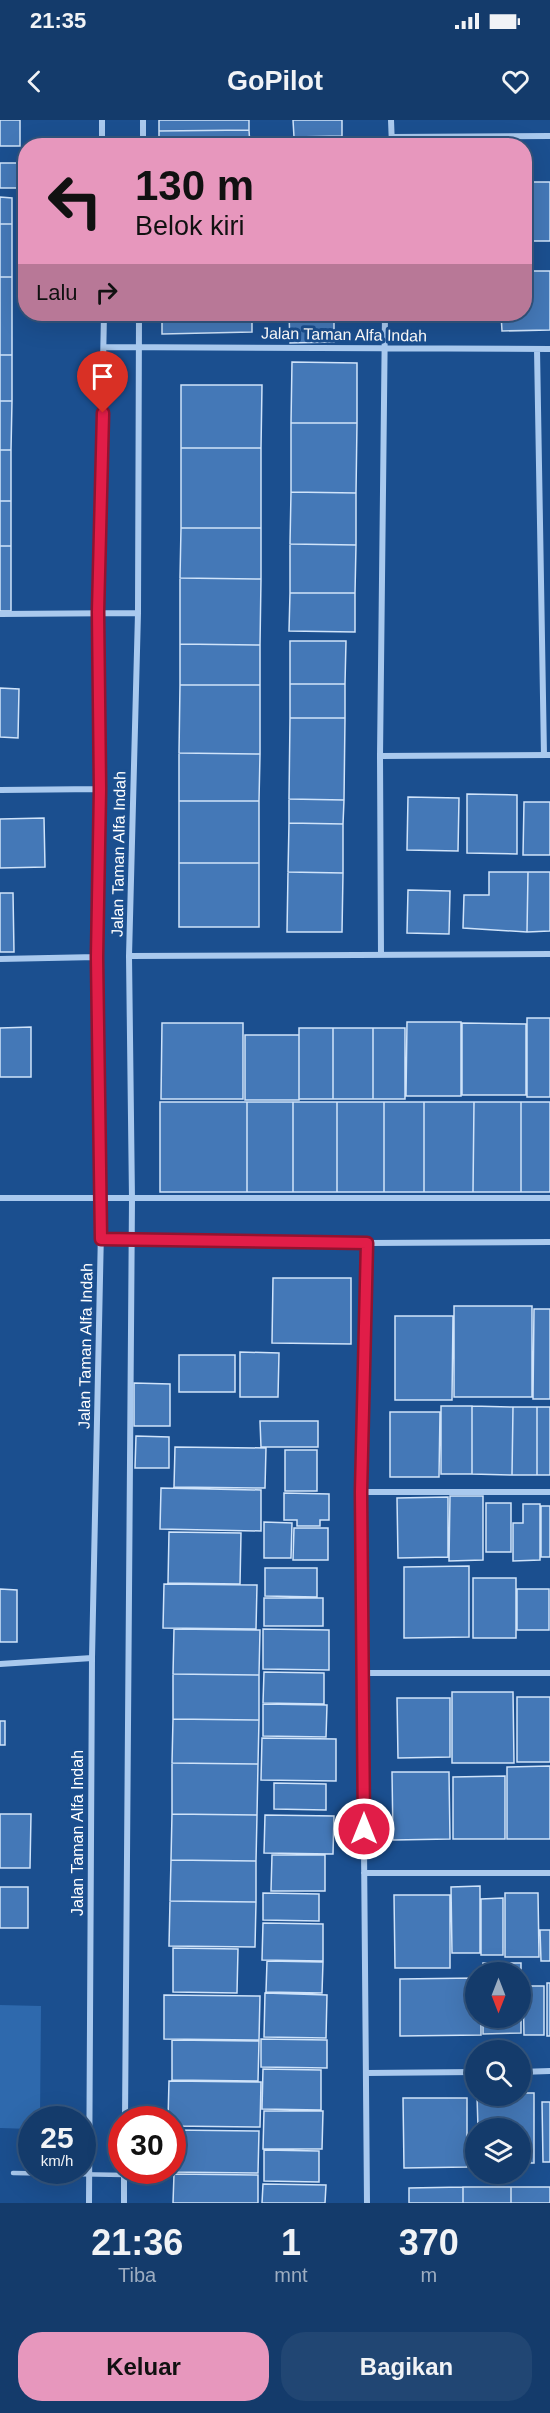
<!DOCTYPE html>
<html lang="id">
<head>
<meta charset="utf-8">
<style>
  :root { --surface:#143b6b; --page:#214673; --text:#f1f3f6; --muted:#9dadc1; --line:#33557e; --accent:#e797bd }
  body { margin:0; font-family:Arial,sans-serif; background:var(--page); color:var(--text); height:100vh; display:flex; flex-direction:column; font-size:22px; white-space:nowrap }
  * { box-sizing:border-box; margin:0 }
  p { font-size:20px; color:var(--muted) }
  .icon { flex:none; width:33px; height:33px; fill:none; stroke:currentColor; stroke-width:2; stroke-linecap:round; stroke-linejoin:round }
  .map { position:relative; height:2083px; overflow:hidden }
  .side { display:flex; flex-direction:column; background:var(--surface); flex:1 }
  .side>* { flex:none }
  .top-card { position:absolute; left:18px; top:18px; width:514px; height:183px; border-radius:24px; box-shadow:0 6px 24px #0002,0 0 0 2px var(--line); background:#e797bd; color:#111; overflow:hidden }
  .needle { width:39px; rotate:180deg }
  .buttons { position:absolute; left:465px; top:1842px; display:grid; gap:12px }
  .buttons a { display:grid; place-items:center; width:66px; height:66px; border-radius:50%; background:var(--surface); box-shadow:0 6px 24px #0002,0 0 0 2px var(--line); font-size:30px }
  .speed { position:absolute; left:18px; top:1986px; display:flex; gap:12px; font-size:30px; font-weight:700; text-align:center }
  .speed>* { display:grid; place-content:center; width:78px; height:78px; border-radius:50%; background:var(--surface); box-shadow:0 6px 24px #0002,0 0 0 2px var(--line); line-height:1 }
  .speed small { font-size:15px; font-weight:400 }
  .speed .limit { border:9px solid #d22; background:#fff; color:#111 }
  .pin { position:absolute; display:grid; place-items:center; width:51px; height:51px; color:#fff; margin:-62px -26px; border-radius:50% 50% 50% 0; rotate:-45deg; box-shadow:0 0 6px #0007 }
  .pin .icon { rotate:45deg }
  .me { position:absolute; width:66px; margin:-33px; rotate:0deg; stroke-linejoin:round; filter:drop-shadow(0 0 4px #0008) }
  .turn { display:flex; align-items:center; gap:21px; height:126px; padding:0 18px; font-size:27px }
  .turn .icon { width:78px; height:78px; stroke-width:2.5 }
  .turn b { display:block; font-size:42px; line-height:51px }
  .then { display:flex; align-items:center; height:57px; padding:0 18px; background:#0003; gap:12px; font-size:22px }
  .eta { display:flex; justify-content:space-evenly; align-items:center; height:102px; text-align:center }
  .eta b { font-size:36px; font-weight:700; line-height:42px }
  .primary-button { display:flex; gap:12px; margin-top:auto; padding:12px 18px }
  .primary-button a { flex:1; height:69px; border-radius:24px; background:var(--accent); color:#111; font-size:24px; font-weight:700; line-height:69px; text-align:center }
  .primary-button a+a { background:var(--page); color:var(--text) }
  .status { display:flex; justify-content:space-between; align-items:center; height:42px; padding:0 30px; background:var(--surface); direction:ltr }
  .status svg { height:16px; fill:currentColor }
  header { display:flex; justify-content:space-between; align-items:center; height:78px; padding:0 18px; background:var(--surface); font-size:27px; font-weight:700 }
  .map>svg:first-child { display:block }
  .green { fill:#2e69ad }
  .building { fill:#4478b7; stroke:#cfe3fa; stroke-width:1.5 }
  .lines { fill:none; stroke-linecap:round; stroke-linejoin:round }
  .lane { stroke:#a9c9ee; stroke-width:4.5 }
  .street { stroke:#a9c9ee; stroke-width:6 }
  .route-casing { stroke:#92132f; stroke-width:15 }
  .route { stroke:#e11d48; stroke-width:10 }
  .labels { text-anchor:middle; stroke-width:6; stroke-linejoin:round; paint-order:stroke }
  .street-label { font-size:16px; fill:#fff; stroke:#1b4f8f }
</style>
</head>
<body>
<div class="status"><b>21:35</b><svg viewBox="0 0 49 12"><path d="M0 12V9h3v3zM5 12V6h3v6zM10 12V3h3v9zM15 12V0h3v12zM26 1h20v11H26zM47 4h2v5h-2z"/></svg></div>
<header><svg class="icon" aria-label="back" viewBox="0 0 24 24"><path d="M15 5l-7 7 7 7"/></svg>GoPilot<svg class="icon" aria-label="heart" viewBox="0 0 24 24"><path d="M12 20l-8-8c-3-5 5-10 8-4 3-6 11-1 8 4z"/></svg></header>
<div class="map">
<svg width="550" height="2083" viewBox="0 0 550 2083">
  <rect width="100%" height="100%" fill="#1b4f8f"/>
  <path class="green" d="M0 1885 41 1886 40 1999 32 2000 31 2009 0 2008Z"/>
  <path class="building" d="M0 0H20V26H0Z
    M159 0H249V10L159 11Z
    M293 0H342V16L294 17Z
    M249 10 250 26H159V11Z
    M345 19V26H295V20Z
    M0 43H26V78H23V68H0Z
    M525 62H529V121H525Z
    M529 62H550V121H529Z
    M0 77 12 78V104H0Z
    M0 104H12V157H0Z
    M525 151H550V210L502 211 501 194H525Z
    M0 157H12V235H0Z
    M162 194H252V212L162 214Z
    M289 194H334V222L290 223Z
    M0 235H12V281H0Z
    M292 242 357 243V303H291Z
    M181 265H262L261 328H181Z
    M0 281H12L11 330H0Z
    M291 303H357L356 373 291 372Z
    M181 328H261V408H181Z
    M0 330H11V381H0Z
    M291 372 356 373V425L290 424Z
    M0 381H11V426H0Z
    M181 408H261V459L180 458Z
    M290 424 356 425 355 473H290Z
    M0 426H11V491H0Z
    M180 458 261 459 260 525 180 524Z
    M290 473H355V512L289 511Z
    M290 521H346L345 564H290Z
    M180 524 260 525V565H180Z
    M290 564H345V598H290Z
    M180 565H260V634L179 633Z
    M0 568 19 569 18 618 0 617Z
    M290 598H345L344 680 289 679Z
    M179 633 260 634 259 681H179Z
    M467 674 517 675V734L467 733Z
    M408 677 459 678 458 731 407 730Z
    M289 679 344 680 343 704 289 703Z
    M179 681H259V743H179Z
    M524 682H550V735H523Z
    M44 698 45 747 0 748V699Z
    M289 703 343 704V753L288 752Z
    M179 743H259V807H179Z
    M288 752 343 753 342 812H287Z
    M489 752H528L527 812 463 808 464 775H489Z
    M528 752H550V811L527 812Z
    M408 770 450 771 449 814 407 813Z
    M0 773H13L14 832H0Z
    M527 898H550V977H527Z
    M407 902H461V976H406Z
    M162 903H243V979H161Z
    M462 903 526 904V975H462Z
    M31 907V957H0V908Z
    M299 908H333V979H299Z
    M333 908H373V979H333Z
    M373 908H405V979H373Z
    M245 915H299V980H245Z
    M160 982H247V1072H160Z
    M247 982H293V1072H247Z
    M293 982H337V1072H293Z
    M337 982H384V1072H337Z
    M384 982H424V1072H384Z
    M424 982H474L473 1072H424Z
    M474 982H521V1072H473Z
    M521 982H550V1072H521Z
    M273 1158H351V1224L272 1223Z
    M454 1186H532V1277H454Z
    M534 1189H550V1279H533Z
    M395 1196H453L452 1280H395Z
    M240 1232 279 1233 278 1277H240Z
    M179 1235H235V1272H179Z
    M134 1263 170 1264V1306H134Z
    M441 1286H472V1354H441Z
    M472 1286 513 1287 512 1355 472 1354Z
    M513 1287H537V1355H512Z
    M537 1287H550V1355H537Z
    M390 1292H440L439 1357H390Z
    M260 1301H318V1327H261Z
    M136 1316 169 1317V1348H135Z
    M175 1327 266 1328 265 1368 174 1367Z
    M285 1330H317V1371H285Z
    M161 1368 261 1370V1411L160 1409Z
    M284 1373 329 1374V1400H320V1406H297V1400H284Z
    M450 1376H483V1440L449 1441Z
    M448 1377V1437L398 1438 397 1378Z
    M486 1383H511V1432H486Z
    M523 1384H540V1440L513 1441V1403H523Z
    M541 1386H550V1437H541Z
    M264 1402 292 1403 291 1438H264Z
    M294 1408H328V1440H293Z
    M169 1412 241 1413 240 1464 168 1463Z
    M469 1446V1517L404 1518V1447Z
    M265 1448H317V1477L265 1476Z
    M473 1458H516V1518H473Z
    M164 1464 257 1465 256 1509 163 1508Z
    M0 1469 17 1470V1522H0Z
    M517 1469H549V1510H517Z
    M264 1478H323V1506H264Z
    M174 1509 260 1510 259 1555 173 1554Z
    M263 1509 329 1510V1550L263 1549Z
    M264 1552 324 1553V1584L263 1583Z
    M173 1554 259 1555V1600L173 1599Z
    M452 1572H513L514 1643H452Z
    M517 1577H550V1642H517Z
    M397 1578H450V1637L398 1638Z
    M263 1584 327 1585 326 1617 263 1616Z
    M173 1599 259 1600 258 1644 172 1643Z
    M0 1601H5V1625H0Z
    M262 1618 336 1619V1661L261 1660Z
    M172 1643 258 1644 257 1695 172 1694Z
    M550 1646V1719H507V1647Z
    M392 1652H449L450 1719 393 1720Z
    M505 1656V1719H453V1657Z
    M274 1663 326 1664V1690L274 1689Z
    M0 1694H31L30 1748H0Z
    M172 1694 257 1695 256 1741 171 1740Z
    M265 1695 334 1696 333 1734 264 1733Z
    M272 1735H325V1771H271Z
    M171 1740 256 1741V1782L170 1781Z
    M480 1766V1833H452L451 1767Z
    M0 1767H28V1808H0Z
    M263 1773 319 1774V1801L263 1800Z
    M505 1773H538L539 1837H505Z
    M394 1775H450V1848H395Z
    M503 1778V1835H481V1779Z
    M170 1781 256 1782 255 1827 169 1826Z
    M263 1803 323 1804V1841L262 1840Z
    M540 1810H550V1841H541Z
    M173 1828 238 1829 237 1873 173 1872Z
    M267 1841 323 1842 322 1873 266 1872Z
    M483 1843H521V1913L483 1914V1898H520V1852H483Z
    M476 1858V1898H481V1915L400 1916V1859Z
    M547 1863H550V1916H547Z
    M523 1866H544V1915H524Z
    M265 1873 327 1875 326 1918 264 1917Z
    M164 1875 260 1876 259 1920 164 1919Z
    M261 1919 327 1920V1948L261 1947Z
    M172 1920 259 1921 258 1961 172 1960Z
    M263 1949 321 1950V1990L262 1989Z
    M169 1961 261 1962 260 2007 172 2006V2000H168Z
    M520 1973H534V2043H520V2008H478L477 1976H520Z
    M403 1978H467V2047L404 2048Z
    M542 1982H550V2042H543Z
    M264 1991H323L322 2029H263Z
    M172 2010 259 2011 258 2053 167 2052 172 2050Z
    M264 2030 319 2031V2062L264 2061Z
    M174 2054 258 2055V2083H173Z
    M263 2064 326 2065 325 2083H262Z
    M463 2067H511V2083H463Z
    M463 2067V2083H409V2068Z
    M511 2067H550V2083H511Z"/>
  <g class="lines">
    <path class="lane" d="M13 2053 124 2055"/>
    <path class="street" d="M102 0V26
      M143 0V26
      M391 0 392 26
      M392 17 550 16
      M104 227 550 229
      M537 229 544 635
      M0 494 138 493
      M380 636 550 635
      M0 670 100 669
      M381 835 380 636 385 194
      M129 836 550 834
      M0 839 97 837
      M0 1078H550
      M101 1119 367 1123 550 1122
      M361 1372H550
      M0 1544 92 1538
      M363 1553H550
      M364 1753H550
      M520 1952 550 1951
      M366 1953 476 1952
      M125 2000 132 1079 129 836 138 493 139 194
      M89 2083 92 1538 102 1063 97 837 100 669 98 492 104 194
      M124 2083V2050
      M367 2083 361 1372 367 1123"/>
  </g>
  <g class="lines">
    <g class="route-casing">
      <path id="route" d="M103 293 98 492 100 669 97 837 101 1119 367 1123 361 1372 364 1709"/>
    </g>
    <use href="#route" class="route"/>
  </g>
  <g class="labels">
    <g class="street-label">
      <text transform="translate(344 214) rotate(1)" y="6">Jalan Taman Alfa Indah</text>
      <text transform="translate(118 734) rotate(-89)" y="6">Jalan Taman Alfa Indah</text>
      <text transform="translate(85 1226) rotate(-89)" y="6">Jalan Taman Alfa Indah</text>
      <text transform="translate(77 1713) rotate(-90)" y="6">Jalan Taman Alfa Indah</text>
    </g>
  </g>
</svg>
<div class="buttons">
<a><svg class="needle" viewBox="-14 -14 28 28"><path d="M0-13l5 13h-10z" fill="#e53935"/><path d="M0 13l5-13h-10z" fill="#9dadc1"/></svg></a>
<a><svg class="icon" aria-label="search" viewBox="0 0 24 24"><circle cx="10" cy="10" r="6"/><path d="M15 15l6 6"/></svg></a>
<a><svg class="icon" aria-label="layers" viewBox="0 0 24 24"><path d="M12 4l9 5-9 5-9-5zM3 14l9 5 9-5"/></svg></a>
</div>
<div class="speed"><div>25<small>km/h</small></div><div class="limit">30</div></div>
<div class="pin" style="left:103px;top:293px;background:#d93025"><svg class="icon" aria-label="arrive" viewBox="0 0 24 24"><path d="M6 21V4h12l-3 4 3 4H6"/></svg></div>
<svg class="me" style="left:364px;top:1709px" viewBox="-20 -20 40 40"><circle r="17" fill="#e11d48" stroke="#fff" stroke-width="3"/><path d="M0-11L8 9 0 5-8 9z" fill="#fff"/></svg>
<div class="top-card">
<div class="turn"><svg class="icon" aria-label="left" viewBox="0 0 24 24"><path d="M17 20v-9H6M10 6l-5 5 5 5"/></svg><div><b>130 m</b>Belok kiri</div></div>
<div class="then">Lalu<svg class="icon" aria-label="right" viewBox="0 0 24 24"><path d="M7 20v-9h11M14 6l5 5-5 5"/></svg></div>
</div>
</div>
<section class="side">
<div class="eta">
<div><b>21:36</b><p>Tiba</p></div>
<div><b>1</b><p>mnt</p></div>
<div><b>370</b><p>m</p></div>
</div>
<div class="primary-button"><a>Keluar</a><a>Bagikan</a></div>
</section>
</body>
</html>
